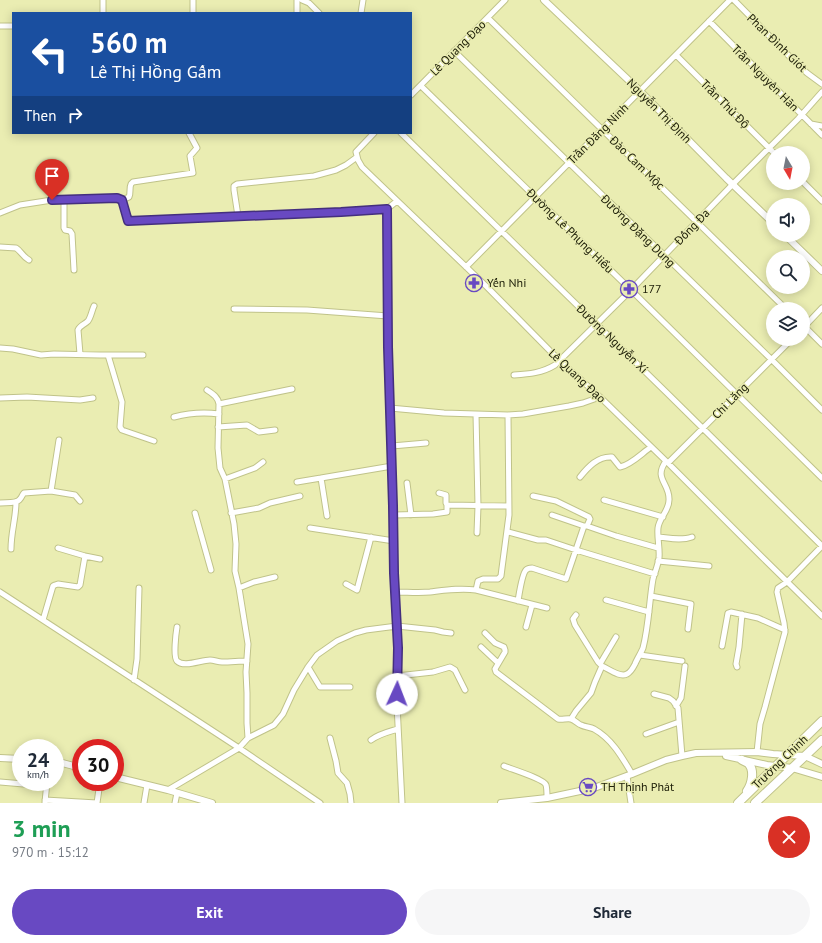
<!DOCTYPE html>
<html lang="en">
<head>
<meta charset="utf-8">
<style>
  :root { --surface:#fff; --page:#f6f6f7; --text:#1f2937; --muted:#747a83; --accent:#6849c2 }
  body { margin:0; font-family:"PT Sans",sans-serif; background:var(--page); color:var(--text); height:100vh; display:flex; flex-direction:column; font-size:15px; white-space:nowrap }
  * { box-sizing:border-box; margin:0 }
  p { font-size:13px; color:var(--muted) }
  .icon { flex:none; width:22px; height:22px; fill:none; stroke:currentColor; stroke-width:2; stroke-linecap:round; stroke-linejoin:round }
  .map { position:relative; height:803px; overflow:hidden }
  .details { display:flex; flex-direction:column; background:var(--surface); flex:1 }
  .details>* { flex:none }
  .top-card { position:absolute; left:12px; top:12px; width:400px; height:122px; border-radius:0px; box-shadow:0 2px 10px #0003; background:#1a4fa0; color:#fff; overflow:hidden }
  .needle { width:26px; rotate:170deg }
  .buttons { position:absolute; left:766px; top:146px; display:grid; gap:8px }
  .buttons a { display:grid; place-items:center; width:44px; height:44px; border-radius:50%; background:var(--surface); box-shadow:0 2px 10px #0003; font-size:20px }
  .speed { position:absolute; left:12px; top:739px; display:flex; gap:8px; font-size:20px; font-weight:700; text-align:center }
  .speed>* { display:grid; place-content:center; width:52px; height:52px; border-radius:50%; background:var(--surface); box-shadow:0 2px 10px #0003; line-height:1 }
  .speed small { font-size:10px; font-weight:400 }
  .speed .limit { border:6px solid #d22; background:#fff; color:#111 }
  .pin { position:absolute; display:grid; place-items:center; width:34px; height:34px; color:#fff; margin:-41px -17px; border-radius:50% 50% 50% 0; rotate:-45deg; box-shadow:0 0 4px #0007 }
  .pin .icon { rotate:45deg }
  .me { position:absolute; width:44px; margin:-22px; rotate:2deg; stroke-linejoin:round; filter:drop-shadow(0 0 3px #0008) }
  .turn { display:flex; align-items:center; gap:14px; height:84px; padding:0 12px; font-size:18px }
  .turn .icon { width:52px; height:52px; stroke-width:2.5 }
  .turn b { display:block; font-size:28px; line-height:34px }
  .then { display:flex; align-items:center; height:38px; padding:0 12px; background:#0003; gap:8px; font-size:15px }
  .round { display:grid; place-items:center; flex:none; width:42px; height:42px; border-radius:21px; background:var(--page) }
  .headline { display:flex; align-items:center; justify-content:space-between; height:68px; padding:0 12px }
  h1 { font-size:24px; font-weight:700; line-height:30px; color:#1e9e55 }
  .primary-button { display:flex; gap:8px; margin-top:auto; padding:8px 12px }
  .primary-button a { flex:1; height:46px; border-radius:24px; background:var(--accent); color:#fff; font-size:16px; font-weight:700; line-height:46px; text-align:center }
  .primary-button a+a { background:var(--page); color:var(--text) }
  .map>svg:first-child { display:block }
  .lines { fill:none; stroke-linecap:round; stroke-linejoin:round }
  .minor-casing { stroke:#c0c38a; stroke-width:7 }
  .tertiary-casing { stroke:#c0c38a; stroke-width:8 }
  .trunk-casing { stroke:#c0c38a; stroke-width:10 }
  .minor { stroke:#fff; stroke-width:5 }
  .tertiary { stroke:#fff; stroke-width:6 }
  .trunk { stroke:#fff; stroke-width:8 }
  .route-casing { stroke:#442f7e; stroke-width:10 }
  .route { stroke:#6849c2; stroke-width:7 }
  .labels { text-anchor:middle; stroke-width:3; stroke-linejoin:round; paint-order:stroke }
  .street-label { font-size:12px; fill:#21220b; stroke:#eaedb2 }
  .poi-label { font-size:12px; fill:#21220b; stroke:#eaedb2; text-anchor:start }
</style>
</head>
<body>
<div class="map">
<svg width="822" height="803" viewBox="0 0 822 803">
  <rect width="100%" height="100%" fill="#eaedb2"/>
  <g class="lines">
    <g class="minor-casing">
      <path id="minor" d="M103 0V13
        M302 0 309 3 319 13
        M734 0 791 58 807 73 822 84
        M193 13V0
        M297 13V0
        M361 13 363 0
        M488 18 786 309
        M709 21 822 135
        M0 26H13
        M454 51 772 360 822 410
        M676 55 774 153
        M421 86 631 290 822 478
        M411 95 505 0
        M811 124 822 126
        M374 133 356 152 358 160 362 167 487 287 559 360 600 397 668 463 761 556 822 616
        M401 133 666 392 822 546
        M803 182 822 201
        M64 200V228L65 230 70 231 72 234 74 270
        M122 200 129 197C131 193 129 188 131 184L133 182 193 173 190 156 197 148 189 133
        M387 209 388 347 390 387 395 573 398 660 397 705 402 803
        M0 213 20 205 52 200 114 198 122 200 128 221 384 210 387 209 397 201
        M238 216 234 190V186L237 184 314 176 336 170 346 165 357 157
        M0 247 16 248C21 251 22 256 29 260
        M466 267 730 0
        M234 309 307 310 388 316
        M803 325 822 344
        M803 328 822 308
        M0 348 13 349 41 355 54 354 100 355H143
        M80 354 78 330C80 325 84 325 88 321 91 317 92 310 94 306
        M108 355 122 402 120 427 122 430 154 441
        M514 375C529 374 542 373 555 365L631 290 733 184 798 119 822 92
        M207 390C213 394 218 397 219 404L218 448 220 468 225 479 234 524 236 544 235 571 239 588 248 644 246 672 247 693V723L248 738
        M0 398 27 397 80 400 93 398
        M219 404 292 389
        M390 408 444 413 508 415 523 414 569 406 583 403 600 397
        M476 414 478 506 477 533
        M508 415 509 515 502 568 501 576 498 579H483L478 581 476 590 547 608
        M174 417C189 413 203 412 219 414
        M218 427 247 425 259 432 275 430
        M392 446 426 443
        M668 463 792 339
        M580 477C588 467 598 456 612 457L620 467C631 465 642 453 651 447
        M225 479 255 468 263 462
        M297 482 321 478
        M407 483 411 515
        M51 491 75 495 80 501
        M439 493 446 495V503L447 505
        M533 496 556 501 589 517 590 519 587 526
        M604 500 663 517
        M0 503C5 502 17 504 20 499 22 497 22 495 24 493L51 491 59 440
        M195 513 211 570
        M231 513 259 508 270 503 300 496
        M394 515 433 514 447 512V505L509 506
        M552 515 584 526H587L616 536 658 548
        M327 516 321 478 392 466
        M310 528 394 541
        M508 532 538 540H546L576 550 655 574
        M658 537C669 538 681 541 692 537
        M58 548 85 556 100 559
        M11 549C11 532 16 518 16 502
        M658 561 709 566
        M346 584 357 590 371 537
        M239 588 254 582 275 577
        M0 592 239 748 320 803
        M396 592C407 592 419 593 430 592 447 590 459 588 476 590
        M651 596 691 604 688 629
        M606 600 649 612
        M518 601C519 595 522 574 526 570 528 568 529 568 532 568L566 579 584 526
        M576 615 573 619 575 625 598 662 602 666
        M43 620 53 586 55 585 58 584 78 587 80 585 85 556
        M177 627C176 633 173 657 177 661 184 668 201 660 210 660 214 660 218 662 222 662 231 662 239 661 247 661
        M526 627 532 605
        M485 633 495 643 504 647 505 650V652L495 669 496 672 558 719C562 720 567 718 571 719 575 720 578 724 581 725 585 727 590 727 594 729 612 739 622 757 632 774
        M722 646 728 613 731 612 758 618 785 630
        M481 647 498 663
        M640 655 682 661
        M600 664 616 637
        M308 667 320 687H350
        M737 667 736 664 739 647 742 614
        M397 676 433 672 450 667 455 670 465 690
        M134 680 137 659 139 588
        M654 694 669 698 673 701 678 708 682 756
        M676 706 681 698 685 666
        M571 719 576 711 591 693 595 682 602 666C609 669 620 678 627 674 631 672 633 668 635 664 637 659 641 653 643 648 649 625 649 602 653 579 655 572 658 565 659 558 660 548 657 538 658 528 659 518 669 511 669 500 670 483 653 479 666 461
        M646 734 679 722
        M330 738 336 761 338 773 347 783 350 794 351 803
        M371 740C379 734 388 732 398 729
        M757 752 760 724 765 707 785 632 784 623 777 592 778 588 787 582 822 546
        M504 766C511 769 544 779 546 785 547 788 547 794 547 798
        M627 776 631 803
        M0 782 47 786
        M168 790 239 748 248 738 274 725 283 714 294 690 308 667 317 655 337 641 355 633 366 630 397 626 435 630 443 632 451 633
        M45 800 97 803
        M45 802 47 782
        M97 803 100 782
        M144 803 147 785
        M175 803 177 793"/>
    </g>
    <g class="tertiary-casing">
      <path id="tertiary" d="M544 0 640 91 726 178 773 223
        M785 235 822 271
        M726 756 767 765 792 768 822 777
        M0 758 21 759
        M55 761 81 768
        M115 777 168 790 212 803
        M501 803 547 798 594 788 632 774 666 760 682 756 696 753 757 752 773 754 805 756 822 764"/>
    </g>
    <g class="trunk-casing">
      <path id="trunk" d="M742 760C744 761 746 762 748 763 755 770 752 784 747 791
        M738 803 822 721
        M755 803 822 740"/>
    </g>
    <use href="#minor" class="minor"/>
    <use href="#tertiary" class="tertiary"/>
    <use href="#trunk" class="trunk"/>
  </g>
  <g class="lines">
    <g class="route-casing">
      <path id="route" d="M52 200 117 198 122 200 128 221 341 212 387 209 388 347 393 506 394 573 398 648 397 694"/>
    </g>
    <use href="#route" class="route"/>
  </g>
  <defs>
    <g id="pharmacy-ring" transform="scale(0.9)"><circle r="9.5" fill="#eaedb2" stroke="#6849c2" stroke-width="1.5"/><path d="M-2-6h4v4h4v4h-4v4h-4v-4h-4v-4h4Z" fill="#6849c2"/></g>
    <g id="supermarket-ring" transform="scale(0.9)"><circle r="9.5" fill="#eaedb2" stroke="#6849c2" stroke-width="1.5"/><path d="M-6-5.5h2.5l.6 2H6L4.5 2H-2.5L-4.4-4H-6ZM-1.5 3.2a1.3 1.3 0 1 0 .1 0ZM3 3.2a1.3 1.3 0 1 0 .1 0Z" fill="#6849c2"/></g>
  </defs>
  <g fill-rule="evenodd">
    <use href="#pharmacy-ring" x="474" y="283"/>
    <use href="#pharmacy-ring" x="629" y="289"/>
    <use href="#supermarket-ring" x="588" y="787"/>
  </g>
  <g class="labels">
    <g class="street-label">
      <text transform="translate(777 43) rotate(44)" y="4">Phan Đình Giót</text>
      <text transform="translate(458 48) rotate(-45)" y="4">Lê Quang Đạo</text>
      <text transform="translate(765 78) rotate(45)" y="4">Trần Nguyên Hãn</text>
      <text transform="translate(725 104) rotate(45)" y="4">Trần Thủ Độ</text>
      <text transform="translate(659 111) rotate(45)" y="4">Nguyễn Thị Định</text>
      <text transform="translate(598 134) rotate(-45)" y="4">Trần Đăng Ninh</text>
      <text transform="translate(637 163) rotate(44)" y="4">Đào Cam Mộc</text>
      <text transform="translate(692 227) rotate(-46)" y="4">Đống Đa</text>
      <text transform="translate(570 231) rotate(44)" y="4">Đường Lê Phụng Hiểu</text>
      <text transform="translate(638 231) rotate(44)" y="4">Đường Đặng Dung</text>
      <text transform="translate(612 339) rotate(44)" y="4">Đường Nguyễn Xí</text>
      <text transform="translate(577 376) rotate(43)" y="4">Lê Quang Đạo</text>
      <text transform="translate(730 401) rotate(-45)" y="4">Chi Lăng</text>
      <text transform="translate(780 762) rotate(-44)" y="4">Trường Chinh</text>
    </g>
    <g class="poi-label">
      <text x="487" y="287">Yến Nhi</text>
      <text x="642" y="293">177</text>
      <text x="601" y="791">TH Thịnh Phát</text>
    </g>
  </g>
</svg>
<div class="buttons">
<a><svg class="needle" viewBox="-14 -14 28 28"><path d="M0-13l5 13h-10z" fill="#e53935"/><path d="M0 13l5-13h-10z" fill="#747a83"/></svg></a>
<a><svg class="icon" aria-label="sound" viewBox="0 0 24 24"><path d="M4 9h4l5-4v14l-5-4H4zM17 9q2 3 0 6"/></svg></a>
<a><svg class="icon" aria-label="search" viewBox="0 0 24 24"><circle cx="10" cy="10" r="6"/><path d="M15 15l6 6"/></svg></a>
<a><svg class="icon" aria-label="layers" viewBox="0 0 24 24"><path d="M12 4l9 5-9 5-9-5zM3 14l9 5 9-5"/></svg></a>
</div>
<div class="speed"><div>24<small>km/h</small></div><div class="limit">30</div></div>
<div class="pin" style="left:52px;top:200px;background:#d93025"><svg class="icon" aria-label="arrive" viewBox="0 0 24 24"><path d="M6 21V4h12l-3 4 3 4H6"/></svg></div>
<svg class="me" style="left:397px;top:694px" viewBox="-20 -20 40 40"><circle r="19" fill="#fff"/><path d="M0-13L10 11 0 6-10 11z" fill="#6849c2"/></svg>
<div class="top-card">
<div class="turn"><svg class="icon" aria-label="left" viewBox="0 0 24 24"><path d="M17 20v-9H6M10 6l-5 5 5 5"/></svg><div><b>560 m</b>Lê Thị Hồng Gấm</div></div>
<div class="then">Then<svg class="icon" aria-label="right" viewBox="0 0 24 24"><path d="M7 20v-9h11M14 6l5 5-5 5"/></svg></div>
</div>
</div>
<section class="details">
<div class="headline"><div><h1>3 min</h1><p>970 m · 15:12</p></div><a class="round" style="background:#d93025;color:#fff"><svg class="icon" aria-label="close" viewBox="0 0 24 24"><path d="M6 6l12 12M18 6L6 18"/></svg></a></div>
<div class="primary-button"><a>Exit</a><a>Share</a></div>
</section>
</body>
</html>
